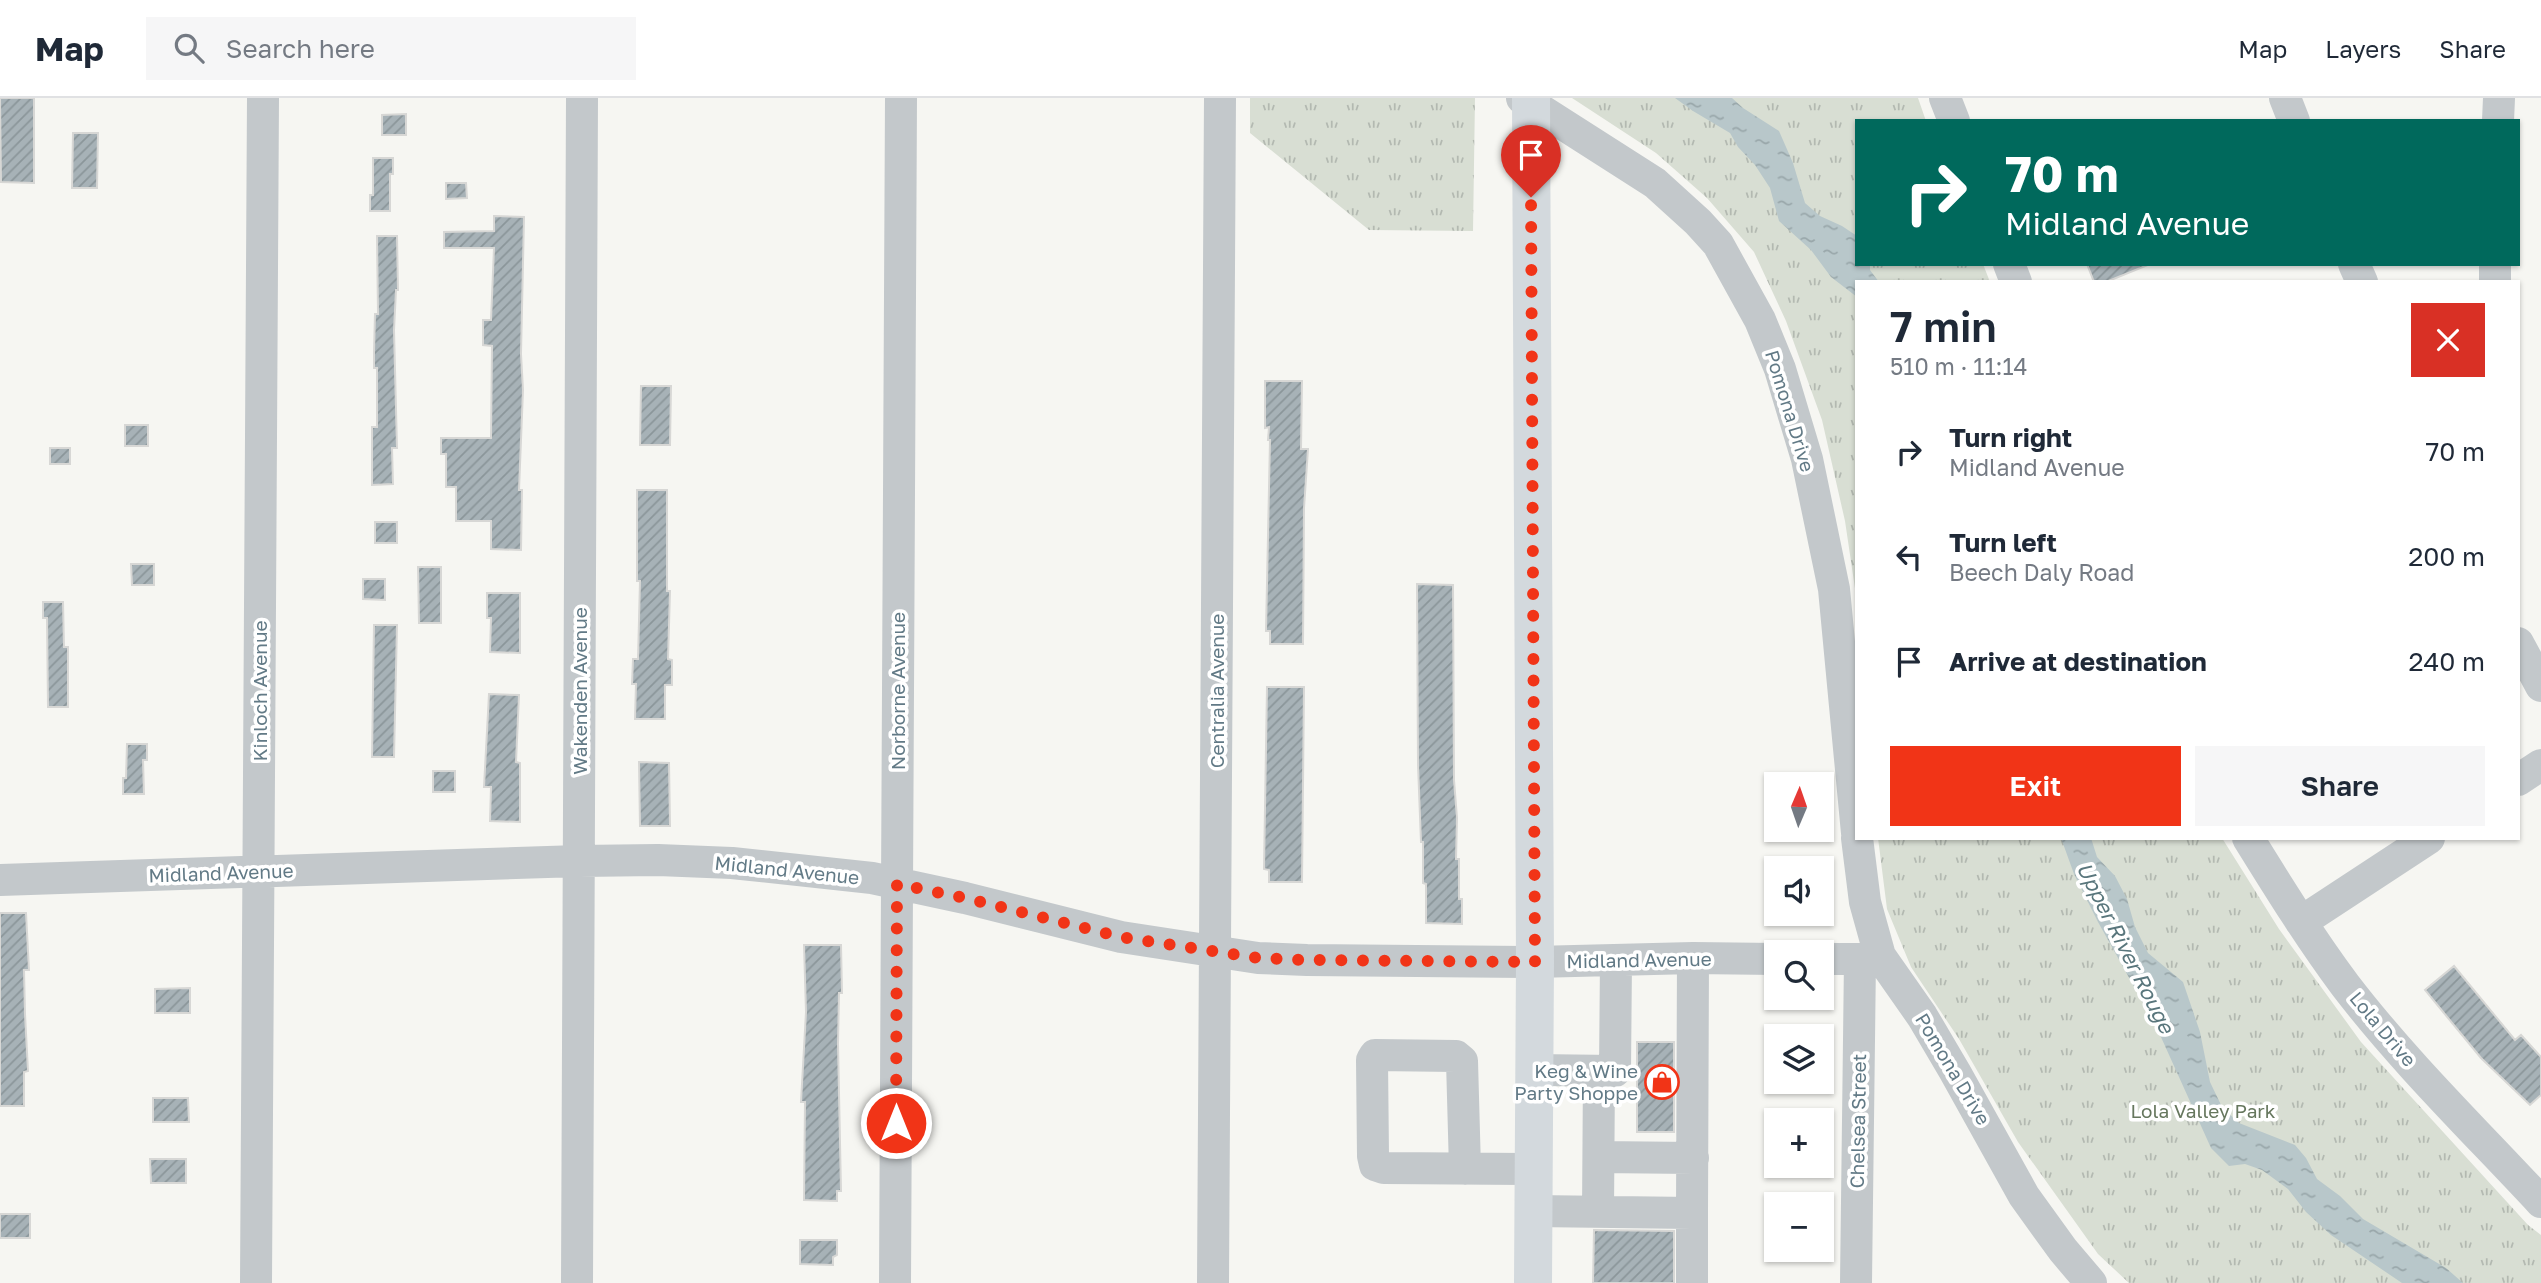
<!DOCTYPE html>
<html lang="en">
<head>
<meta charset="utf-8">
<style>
  :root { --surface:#fff; --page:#f6f6f7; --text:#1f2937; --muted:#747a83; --line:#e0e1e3; --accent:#f13417 }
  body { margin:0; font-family:"Golos Text",sans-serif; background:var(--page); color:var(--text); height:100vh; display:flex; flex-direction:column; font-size:26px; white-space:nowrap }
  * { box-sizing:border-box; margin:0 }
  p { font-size:23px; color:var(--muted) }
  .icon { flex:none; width:38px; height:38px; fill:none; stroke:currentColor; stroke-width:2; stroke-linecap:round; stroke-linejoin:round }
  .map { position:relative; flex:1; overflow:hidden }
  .panel { position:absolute; left:1855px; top:182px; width:665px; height:560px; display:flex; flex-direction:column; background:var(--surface); border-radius:0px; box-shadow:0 2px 5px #0004 }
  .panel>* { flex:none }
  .banner { position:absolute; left:1855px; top:21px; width:665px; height:147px; border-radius:0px; box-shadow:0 2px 5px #0004; background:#00695c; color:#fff; overflow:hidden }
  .needle { width:46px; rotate:2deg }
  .tools { position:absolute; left:1764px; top:674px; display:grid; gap:14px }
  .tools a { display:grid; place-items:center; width:70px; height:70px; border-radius:0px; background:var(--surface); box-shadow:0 2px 5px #0004; font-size:35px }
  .pin { position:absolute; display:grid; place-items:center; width:60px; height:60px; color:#fff; margin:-72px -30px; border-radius:50% 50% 50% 0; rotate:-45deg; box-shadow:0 0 7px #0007 }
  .pin .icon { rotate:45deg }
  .me { position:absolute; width:77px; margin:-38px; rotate:0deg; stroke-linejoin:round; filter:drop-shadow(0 0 5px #0008) }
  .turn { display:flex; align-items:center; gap:24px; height:147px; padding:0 35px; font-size:32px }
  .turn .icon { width:91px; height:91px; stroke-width:2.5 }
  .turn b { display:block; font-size:49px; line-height:60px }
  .round { display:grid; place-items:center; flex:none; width:74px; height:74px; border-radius:0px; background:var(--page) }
  .summary { display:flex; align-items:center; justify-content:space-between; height:119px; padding:0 35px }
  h1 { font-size:42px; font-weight:600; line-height:52px }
  .button { display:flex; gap:14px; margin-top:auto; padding:14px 35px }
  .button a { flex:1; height:80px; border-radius:0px; background:var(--accent); color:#fff; font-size:28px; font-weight:600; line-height:80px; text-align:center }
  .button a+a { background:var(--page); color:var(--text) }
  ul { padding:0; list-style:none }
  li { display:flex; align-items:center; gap:21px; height:105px; padding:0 35px }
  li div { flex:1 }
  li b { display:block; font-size:26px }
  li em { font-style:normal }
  header { display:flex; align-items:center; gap:42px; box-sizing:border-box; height:98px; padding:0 35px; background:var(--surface); border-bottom:2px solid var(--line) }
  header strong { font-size:33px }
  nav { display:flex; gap:38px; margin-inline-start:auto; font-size:24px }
  .search { width:490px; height:63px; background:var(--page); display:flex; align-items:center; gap:18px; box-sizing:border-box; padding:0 24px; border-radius:0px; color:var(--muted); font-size:26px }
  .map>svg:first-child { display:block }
  .grass { fill:url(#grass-tufts) }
  .water { fill:url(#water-ripples) }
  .building { fill:url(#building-hatch); stroke:#d7d7d5; stroke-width:2 }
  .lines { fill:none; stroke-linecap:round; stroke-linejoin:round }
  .minor { stroke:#c3c8cb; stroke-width:32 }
  .major { stroke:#d3d9dd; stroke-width:38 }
  .route { stroke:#f13417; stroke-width:12; stroke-dasharray:0 21.6 }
  .labels { text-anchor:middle; stroke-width:7; stroke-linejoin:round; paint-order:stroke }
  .street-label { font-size:19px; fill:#627a86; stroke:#fff }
  .poi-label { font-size:19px; fill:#627a86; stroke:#fff; text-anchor:end }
  .park-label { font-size:19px; fill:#66775e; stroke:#fff }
  .water-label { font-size:21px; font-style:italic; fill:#59767c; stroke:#fff }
</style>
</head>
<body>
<header>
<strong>Map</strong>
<div class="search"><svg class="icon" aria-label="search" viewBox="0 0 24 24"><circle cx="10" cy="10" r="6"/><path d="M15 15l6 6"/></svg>Search here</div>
<nav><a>Map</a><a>Layers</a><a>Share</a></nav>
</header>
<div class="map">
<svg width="2541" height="1185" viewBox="0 0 2541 1185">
  <defs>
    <pattern id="grass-tufts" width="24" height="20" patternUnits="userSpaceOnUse" patternTransform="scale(1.75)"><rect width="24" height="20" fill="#d8ded3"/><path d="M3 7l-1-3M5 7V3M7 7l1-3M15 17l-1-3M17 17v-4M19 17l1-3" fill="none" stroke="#b3b9b1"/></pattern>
    <pattern id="water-ripples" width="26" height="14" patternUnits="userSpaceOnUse" patternTransform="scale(1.75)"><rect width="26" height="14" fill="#b8c7ca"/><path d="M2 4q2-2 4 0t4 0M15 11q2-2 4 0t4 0" fill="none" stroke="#99a7aa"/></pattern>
    <pattern id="building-hatch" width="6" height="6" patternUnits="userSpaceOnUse" patternTransform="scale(1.75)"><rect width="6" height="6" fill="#a7b2b7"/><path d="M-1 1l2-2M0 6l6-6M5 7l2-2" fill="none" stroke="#8b969a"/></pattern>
  </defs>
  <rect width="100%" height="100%" fill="#f6f6f2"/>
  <path class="grass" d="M1250 0H1475L1473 133 1369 132 1250 35Z
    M1572 0H1918L1926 23H1857V166H1983L1990 184H1857V504L1845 423 1822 322 1786 223 1754 154 1707 100 1656 55Z
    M1878 740H2222L2279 831 2361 944 2528 1127 2541 1137V1185H2129L2098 1156 2018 1044 1959 941 1911 869 1887 811Z"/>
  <path class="water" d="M1675 0H1732L1743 10 1779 33 1793 65 1805 105 1820 118 1842 128 1857 138V166H1870V172L1879 184H1857V199L1831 179 1811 152 1779 123 1770 90 1755 67 1738 49 1730 35 1693 13Z
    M2061 740H2091L2097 759 2115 778 2127 801 2135 829 2148 855 2183 884 2200 934 2210 984 2222 1009 2239 1025 2295 1047 2306 1060 2317 1081 2340 1098 2363 1121 2446 1170 2463 1185H2402L2331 1137 2306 1114 2288 1091 2262 1072 2245 1066 2229 1068 2211 1050 2156 928 2098 824 2074 776Z"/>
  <path class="building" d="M0 0H34V85L1 84Z
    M406 16V37H382V17Z
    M73 35H98L97 90H72Z
    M373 60H393V76H390V113H370V97H373Z
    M446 85H466L467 100 446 101Z
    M494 118 524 119 521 256 523 292 519 392H522L521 452 491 451V423H456V389H446V356H441V340H491L492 248 483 247V222H491L494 150H444V134L494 133Z
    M377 138H397L398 192H396L394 232 397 350H392L393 386 372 387V329H377V270H374V254L375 216H378Z
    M2087 166H2147L2148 167 2106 184H2094Z
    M1265 283H1302L1301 351H1308L1304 410 1303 546H1270V533H1266L1270 342H1268L1269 329 1265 330Z
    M641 288H671L670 347H640Z
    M125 327H148V348H125Z
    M50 350H70V366H50Z
    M637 392H667V493H670L668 561 672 562V587H665V621H635L636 586H632L633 561H638L640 483H637Z
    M375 424H397V445H375Z
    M131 466H154V487H132Z
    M418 469H441V525H419Z
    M363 481H385V502L363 501Z
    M1417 486 1453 487 1454 682 1457 720 1456 761H1459V801H1462V826L1426 825V786L1423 785V744H1421L1418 667Z
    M487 495H520V555L490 554 491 520H487Z
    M43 504H63L64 549H68V609H48L47 520H43Z
    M374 527H397L394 659H372Z
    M1267 589H1304L1302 784H1269V772L1264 771Z
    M489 596 519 597 516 664 520 665V724L490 723 491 689H484Z
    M127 646H147V662H143L144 696H123V680H126Z
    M639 664 669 665 670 728H640Z
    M433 673H455V694H433Z
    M0 815H26L29 872H24L25 916 28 973 24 974V1008H0Z
    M804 847H841L842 895H839L838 946 841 1093H837V1103L804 1102 805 1004H801L806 914Z
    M2454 868 2515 942 2521 937 2541 959V997L2530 1007 2481 960 2425 892Z
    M190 890V915H155V891Z
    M1637 944H1674V1034H1637Z
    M153 1000H188L189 1024H153Z
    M150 1061H186V1085H151Z
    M0 1116H30V1140H0Z
    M1594 1132 1674 1133V1185H1593Z
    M800 1142H837V1157L833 1159V1167L800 1166Z"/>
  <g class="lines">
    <path class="minor" d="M1522 0 1655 85 1698 124 1718 146 1760 222 1780 271 1807 361 1834 491 1857 735
      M1945 0 1954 23
      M2285 0 2294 23
      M2498 23 2499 0
      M2009 166 2016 184
      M2354 166 2362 184
      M2495 184V166
      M2518 545 2541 588
      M2518 682 2541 667
      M1857 740 1865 804 1880 858 1922 918 1955 974 2024 1098 2063 1152 2091 1185
      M2248 740C2279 790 2310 840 2345 887 2404 964 2475 1033 2541 1104
      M0 782 579 763 658 762 732 765 872 780 965 800 1121 839 1258 860 1307 862 1535 864 1693 860 1776 861
      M2301 824 2429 740
      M1822 861H1860L1880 858
      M1534 972 1615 973 1616 862
      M1599 1059 1693 1060
      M1465 1071 1462 963 1456 958 1375 957 1372 962 1373 1058 1375 1067 1384 1070 1534 1071
      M1534 1113 1692 1115V1185
      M1598 1114 1599 973
      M1692 1115 1693 860
      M256 1185 263 0
      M577 1185 582 0
      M895 1185 901 0
      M1213 1185 1220 0
      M1856 1185 1860 861"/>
    <path class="major" d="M1531 0 1535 864 1533 1185"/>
  </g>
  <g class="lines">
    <path class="route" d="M896 1025 897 786 965 800 1121 839 1258 860 1307 862 1535 864 1531 99"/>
  </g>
  <defs>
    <g id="shop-ring" transform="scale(1.75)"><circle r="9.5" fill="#fff" stroke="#f13417" stroke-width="1.5"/><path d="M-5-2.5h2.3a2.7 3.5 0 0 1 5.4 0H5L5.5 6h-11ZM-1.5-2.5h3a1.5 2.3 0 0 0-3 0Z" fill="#f13417"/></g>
  </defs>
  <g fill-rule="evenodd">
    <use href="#shop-ring" x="1662" y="984"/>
  </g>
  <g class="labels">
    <g class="street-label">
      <text transform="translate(1790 313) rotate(73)" y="7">Pomona Drive</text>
      <text transform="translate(260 593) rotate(-90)" y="7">Kinloch Avenue</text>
      <text transform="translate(580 593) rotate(-90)" y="7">Wakenden Avenue</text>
      <text transform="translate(898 593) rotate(-90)" y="7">Norborne Avenue</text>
      <text transform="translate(1217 593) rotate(-90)" y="7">Centralia Avenue</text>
      <text transform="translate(787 772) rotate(6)" y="7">Midland Avenue</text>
      <text transform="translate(221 775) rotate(-2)" y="7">Midland Avenue</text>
      <text transform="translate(1639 862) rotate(-1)" y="7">Midland Avenue</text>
      <text transform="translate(2383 931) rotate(50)" y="7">Lola Drive</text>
      <text transform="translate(1953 971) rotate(59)" y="7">Pomona Drive</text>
      <text transform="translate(1858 1023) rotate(-89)" y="7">Chelsea Street</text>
    </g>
    <g class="poi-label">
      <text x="1638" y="980">Keg &amp; Wine<tspan x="1638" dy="22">Party Shoppe</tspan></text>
    </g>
    <g class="park-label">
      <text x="2203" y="1020">Lola Valley Park</text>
    </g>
    <g class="water-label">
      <text transform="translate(2125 850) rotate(63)" y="7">Upper River Rouge</text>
    </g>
  </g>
</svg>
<div class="tools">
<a><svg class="needle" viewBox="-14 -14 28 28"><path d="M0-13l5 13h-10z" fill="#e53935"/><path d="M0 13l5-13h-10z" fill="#747a83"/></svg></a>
<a><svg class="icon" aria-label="sound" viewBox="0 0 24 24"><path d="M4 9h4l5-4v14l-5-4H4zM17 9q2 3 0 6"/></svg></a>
<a><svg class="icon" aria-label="search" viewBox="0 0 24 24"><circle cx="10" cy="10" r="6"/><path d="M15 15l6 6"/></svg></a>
<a><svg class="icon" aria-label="layers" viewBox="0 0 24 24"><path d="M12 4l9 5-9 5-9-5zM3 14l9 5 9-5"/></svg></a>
<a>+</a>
<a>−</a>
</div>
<div class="pin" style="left:1531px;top:99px;background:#d93025"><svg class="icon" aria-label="arrive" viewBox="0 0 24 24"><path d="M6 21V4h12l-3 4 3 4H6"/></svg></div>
<svg class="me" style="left:896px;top:1025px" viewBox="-20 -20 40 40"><circle r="17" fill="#f13417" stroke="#fff" stroke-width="3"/><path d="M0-11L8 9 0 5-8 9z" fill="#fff"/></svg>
<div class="banner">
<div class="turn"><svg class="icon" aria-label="right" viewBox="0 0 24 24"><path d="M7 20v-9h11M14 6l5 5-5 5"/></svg><div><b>70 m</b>Midland Avenue</div></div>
</div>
<section class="panel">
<div class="summary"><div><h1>7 min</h1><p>510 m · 11:14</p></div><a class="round" style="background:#d93025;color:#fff"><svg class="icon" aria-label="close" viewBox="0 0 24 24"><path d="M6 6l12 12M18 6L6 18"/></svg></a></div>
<ul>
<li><svg class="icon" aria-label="right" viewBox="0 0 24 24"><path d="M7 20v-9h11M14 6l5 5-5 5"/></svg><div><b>Turn right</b><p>Midland Avenue</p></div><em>70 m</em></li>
<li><svg class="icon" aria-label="left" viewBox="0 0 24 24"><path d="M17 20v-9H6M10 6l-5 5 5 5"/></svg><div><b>Turn left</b><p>Beech Daly Road</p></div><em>200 m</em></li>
<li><svg class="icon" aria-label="arrive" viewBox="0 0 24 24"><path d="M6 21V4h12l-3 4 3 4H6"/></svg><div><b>Arrive at destination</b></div><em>240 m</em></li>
</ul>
<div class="button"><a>Exit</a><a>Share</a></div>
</section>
</div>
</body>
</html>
